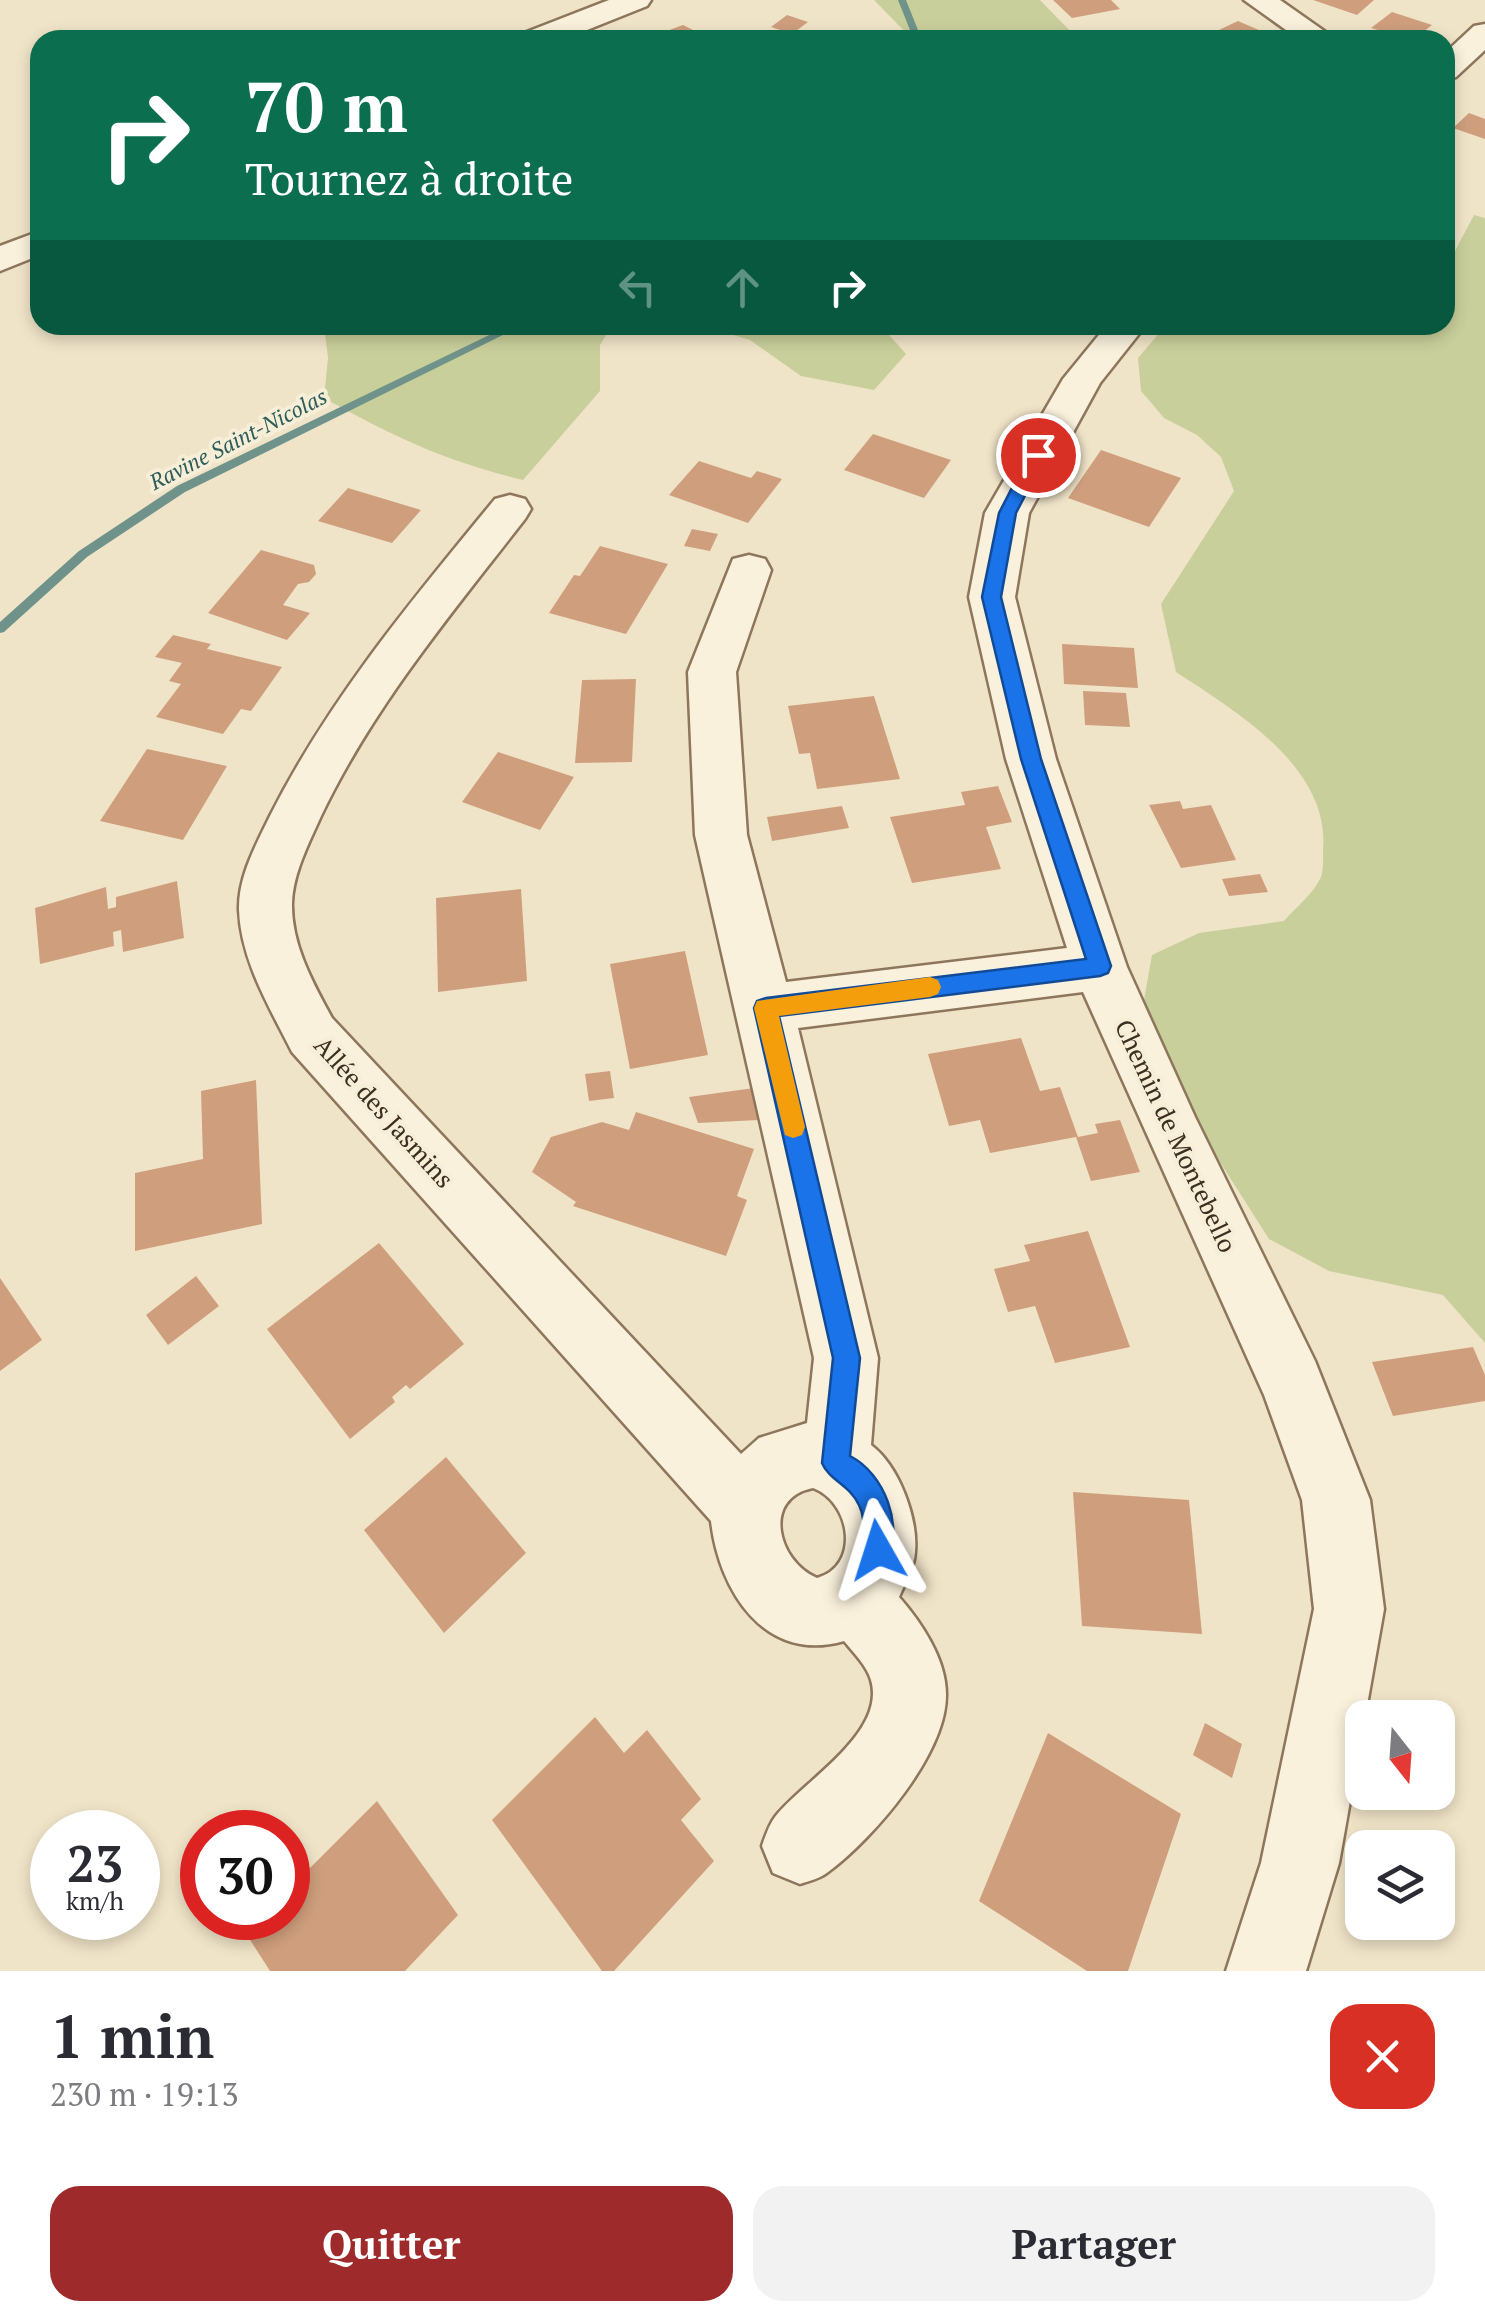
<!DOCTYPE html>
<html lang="fr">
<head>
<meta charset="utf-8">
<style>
  :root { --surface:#fff; --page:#f2f2f3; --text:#2b2b33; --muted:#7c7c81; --accent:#9e2a2b }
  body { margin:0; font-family:"PT Serif",serif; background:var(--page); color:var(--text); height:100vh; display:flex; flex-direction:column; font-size:38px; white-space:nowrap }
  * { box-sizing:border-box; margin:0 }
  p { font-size:32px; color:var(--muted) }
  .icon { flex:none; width:55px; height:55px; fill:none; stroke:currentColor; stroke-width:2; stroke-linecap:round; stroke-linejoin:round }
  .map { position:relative; height:1971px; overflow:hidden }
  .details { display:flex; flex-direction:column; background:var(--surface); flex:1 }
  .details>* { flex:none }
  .guide { position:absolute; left:30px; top:30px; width:1425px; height:305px; border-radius:30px; box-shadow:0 5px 15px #0003; background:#0b6e4f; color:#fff; overflow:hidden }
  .needle { width:65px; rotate:163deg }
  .tools { position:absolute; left:1345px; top:1700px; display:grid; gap:20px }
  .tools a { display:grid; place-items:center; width:110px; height:110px; border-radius:20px; background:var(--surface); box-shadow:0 5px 15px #0003; font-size:50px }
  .speed { position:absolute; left:30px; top:1810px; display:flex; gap:20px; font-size:50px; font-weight:700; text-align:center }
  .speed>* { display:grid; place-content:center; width:130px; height:130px; border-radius:50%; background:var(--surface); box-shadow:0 5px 15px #0003; line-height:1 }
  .speed small { font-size:25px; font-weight:400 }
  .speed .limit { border:15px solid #d22; background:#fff; color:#111 }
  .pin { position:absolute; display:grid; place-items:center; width:85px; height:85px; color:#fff; margin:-42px; border:5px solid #fff; border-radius:50%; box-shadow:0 2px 10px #0007 }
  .me { position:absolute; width:110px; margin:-55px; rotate:354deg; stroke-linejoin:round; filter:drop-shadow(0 0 8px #0008) }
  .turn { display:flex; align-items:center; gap:35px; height:210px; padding:0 50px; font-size:45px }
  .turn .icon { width:130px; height:130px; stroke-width:2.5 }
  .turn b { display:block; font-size:70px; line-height:85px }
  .lanes { display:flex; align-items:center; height:95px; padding:0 50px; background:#0003; justify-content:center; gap:50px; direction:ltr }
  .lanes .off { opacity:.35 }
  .round { display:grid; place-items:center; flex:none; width:105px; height:105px; border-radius:30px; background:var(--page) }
  .head { display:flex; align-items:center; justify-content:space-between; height:170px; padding:0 50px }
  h1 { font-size:60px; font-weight:700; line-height:75px }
  .cta { display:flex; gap:20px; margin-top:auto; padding:20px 50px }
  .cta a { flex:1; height:115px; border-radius:30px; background:var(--accent); color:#fff; font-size:40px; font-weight:700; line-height:115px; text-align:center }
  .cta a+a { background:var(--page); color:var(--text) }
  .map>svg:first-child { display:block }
  .green { fill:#c9cf9b }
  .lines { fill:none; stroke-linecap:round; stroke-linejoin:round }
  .stream { fill:#6f938a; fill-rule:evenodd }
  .building { fill:#cf9f7d }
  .minor-casing { stroke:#8d765c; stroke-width:5 }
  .minor { fill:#faf1dc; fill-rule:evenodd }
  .route { fill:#1a73e8; stroke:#114b97; stroke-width:2.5 }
  .slow { fill:#f59e0b }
  .labels { text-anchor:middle; stroke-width:8; stroke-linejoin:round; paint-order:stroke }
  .far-water-label { font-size:22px; font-style:italic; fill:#2f5d5a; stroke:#f7eed8 }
  .street-label { font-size:25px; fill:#3d2e20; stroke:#f7eed8 }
</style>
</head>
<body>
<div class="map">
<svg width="1485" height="1971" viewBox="0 0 1485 1971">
  <rect width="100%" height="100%" fill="#f0e4c8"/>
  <path class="green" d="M874 0H1040L1079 40H913Z
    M1474 215 1485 218V1343L1443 1295 1329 1271 1269 1239 1169 1082 1141 1017 1152 955 1199 933 1284 921C1295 908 1313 894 1320 879 1324 872 1323 858 1323 849 1330 767 1234 710 1176 672L1161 604 1234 491 1221 457 1197 435 1164 418 1141 391 1138 358 1166 325H1445V270Z
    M324 325H612L600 345V391L523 480C445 461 394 437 324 398L328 358Z
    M700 325H880L906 354 874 390 801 376 750 340Z"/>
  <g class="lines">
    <path class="stream" d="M898 0H906L922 40H914Z
      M510 325H523L185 492 87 557 4 632 0 633V622L79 551 177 486Z"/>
  </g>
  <path class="building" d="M1053 0H1111L1120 9 1072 18Z
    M1313 0H1374L1357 15Z
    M1392 12 1432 25 1413 40 1371 28Z
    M787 15 808 22 792 34 771 27Z
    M1238 21 1275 37 1202 38Z
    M683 25 713 40H647L672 29Z
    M1469 113 1485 119V139L1453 128Z
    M873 434 951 460 924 498 844 470Z
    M1101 450 1181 478 1149 527 1068 498Z
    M699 461 751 478 757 471 782 479 748 523 669 495Z
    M348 488 421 510 392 543 318 521Z
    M692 529 718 534 710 551 684 546Z
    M600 546 668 564 626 634 549 613 574 575 580 576Z
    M261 550 314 565 316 574 309 582 298 584 283 605 310 613 287 640 208 613Z
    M173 635 211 644 207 649 282 667 251 711 241 709 223 734 156 717 181 684 169 681 182 663 155 657Z
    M1062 644 1134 648 1138 688 1064 684Z
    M636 679 632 762 575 763 582 680Z
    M1083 691 1126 693 1130 727 1085 725Z
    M874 696 900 779 817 789 810 753 799 754 788 706Z
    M147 749 227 766 183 840 100 821Z
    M498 752 574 777 540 830 462 802Z
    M998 786 1012 822 986 827 1001 869 912 883 890 817 965 805 961 792Z
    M1180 801 1183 809 1211 805 1236 860 1181 868 1149 805Z
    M842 806 849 828 772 841 767 817Z
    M1260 874 1268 892 1229 896 1222 879Z
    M177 881 184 938 123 952 121 930 113 932 114 946 40 964 35 908 106 887 108 909 116 907V897Z
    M521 889 527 981 438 992 436 898Z
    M685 951 708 1055 630 1069 610 964Z
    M1021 1038 1040 1091 1060 1087 1078 1137 1098 1133 1095 1124 1120 1120 1140 1172 1091 1181 1076 1137 990 1153 980 1120 949 1126 928 1054Z
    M610 1071 614 1098 589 1101 585 1074Z
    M256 1080 262 1224 135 1251V1173L203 1159 201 1091Z
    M754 1088 759 1120 698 1123 689 1097Z
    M636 1112 754 1149 737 1196 747 1200 726 1256 573 1206 576 1202 532 1172 551 1137 602 1122 629 1130Z
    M1088 1231 1130 1347 1055 1363 1035 1306 1008 1312 994 1269 1030 1261 1024 1245Z
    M379 1243 464 1344 410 1389 406 1385 392 1397 395 1402 350 1439 267 1329Z
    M196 1276 219 1306 168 1345 146 1315Z
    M0 1278 42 1340 0 1371Z
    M1473 1347 1485 1375V1401L1393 1416 1372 1362Z
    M446 1457 526 1553 444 1633 364 1530Z
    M1073 1492 1189 1500 1202 1634 1082 1626Z
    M595 1717 624 1753 647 1730 701 1799 681 1820 714 1861 614 1971H602L492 1820Z
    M1205 1723 1242 1744 1232 1778 1193 1755Z
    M1048 1733 1181 1814 1128 1971H1087L979 1901Z
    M377 1801 458 1915 405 1971H270L245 1932 260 1918H288V1890Z"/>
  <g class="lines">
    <g class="minor-casing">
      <path id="minor" d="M609 0H651L647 6 562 40H519L524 33Z
        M1244 0H1280L1337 40H1300Z
        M1485 24V50L1456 77 1445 80V53L1474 26Z
        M40 231V255L0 271V246Z
        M1107 325H1146L1100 383 1029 513 1015 597 1056 759 1127 967 1195 1117 1315 1361 1370 1500 1384 1609 1339 1863 1306 1971H1226L1261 1863 1314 1609 1302 1500 1264 1395 1083 992 798 1028 878 1358 871 1445C899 1466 918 1518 915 1552 914 1568 905 1583 899 1597 921 1622 946 1659 946 1694 947 1753 874 1838 828 1872 821 1878 809 1881 800 1884L773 1873 762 1846C765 1837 769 1825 775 1817 802 1782 887 1733 871 1680 867 1666 854 1653 844 1641 765 1664 719 1591 711 1521L292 1052C270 1008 241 961 239 910 238 877 256 845 270 816 329 699 412 600 495 499L510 495 525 499 531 509 525 519C451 614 373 707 321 816 309 843 293 873 292 903 291 944 313 983 332 1018L741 1454 759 1438 807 1423 814 1358 695 835 688 672 733 559 749 555 765 559 771 570 736 672 747 835 786 982 1067 948 1006 759 969 597 985 513 1063 379ZM813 1488C851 1502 861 1566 817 1578 778 1562 761 1498 813 1488Z"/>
    </g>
    <use href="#minor" class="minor"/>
  </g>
  <path class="route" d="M1038 449 1046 455 1016 513 1001 597 1041 759 1111 966 1108 973 1100 976 779 1016 860 1358 850 1456C885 1474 903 1525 888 1561L878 1565 868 1561C860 1543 868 1523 859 1505 851 1486 829 1480 822 1463L833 1358 754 1008 757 1001 766 998 1086 959 1021 759 982 597 999 513 1029 455Z"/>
  <path class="slow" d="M930 977 938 980 941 987 938 994 930 997 779 1016 805 1127 802 1135 793 1138 785 1135 754 1008 757 1001Z"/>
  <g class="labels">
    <g class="far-water-label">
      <text transform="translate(238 439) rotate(-27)" y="8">Ravine Saint-Nicolas</text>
    </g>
    <g class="street-label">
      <text transform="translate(384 1112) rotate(48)" y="9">Allée des Jasmins</text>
      <text transform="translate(1176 1136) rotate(65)" y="9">Chemin de Montebello</text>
    </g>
  </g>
</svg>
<div class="tools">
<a><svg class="needle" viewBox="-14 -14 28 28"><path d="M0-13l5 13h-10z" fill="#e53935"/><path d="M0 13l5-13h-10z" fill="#7c7c81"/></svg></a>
<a><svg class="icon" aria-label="layers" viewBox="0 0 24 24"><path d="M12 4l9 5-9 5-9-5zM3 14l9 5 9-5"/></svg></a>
</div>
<div class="speed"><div>23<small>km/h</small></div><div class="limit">30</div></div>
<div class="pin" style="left:1038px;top:455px;background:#d93025"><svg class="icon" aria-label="arrive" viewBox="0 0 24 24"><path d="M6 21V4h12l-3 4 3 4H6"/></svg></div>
<svg class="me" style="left:878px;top:1550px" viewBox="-20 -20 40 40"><path d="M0-17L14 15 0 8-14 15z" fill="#1a73e8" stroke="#fff" stroke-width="4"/></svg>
<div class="guide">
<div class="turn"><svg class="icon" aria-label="right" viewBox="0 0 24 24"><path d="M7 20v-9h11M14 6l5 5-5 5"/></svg><div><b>70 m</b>Tournez à droite</div></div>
<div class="lanes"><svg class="icon off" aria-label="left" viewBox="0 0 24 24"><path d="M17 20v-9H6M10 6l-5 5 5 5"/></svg><svg class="icon off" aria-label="ahead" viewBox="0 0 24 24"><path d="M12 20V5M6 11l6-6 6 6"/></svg><svg class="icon" aria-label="right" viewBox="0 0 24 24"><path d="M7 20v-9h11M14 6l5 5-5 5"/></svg></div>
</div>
</div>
<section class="details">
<div class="head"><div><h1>1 min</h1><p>230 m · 19:13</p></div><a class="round" style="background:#d93025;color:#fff"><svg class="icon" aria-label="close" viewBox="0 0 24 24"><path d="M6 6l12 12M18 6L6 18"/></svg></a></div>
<div class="cta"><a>Quitter</a><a>Partager</a></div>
</section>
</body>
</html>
